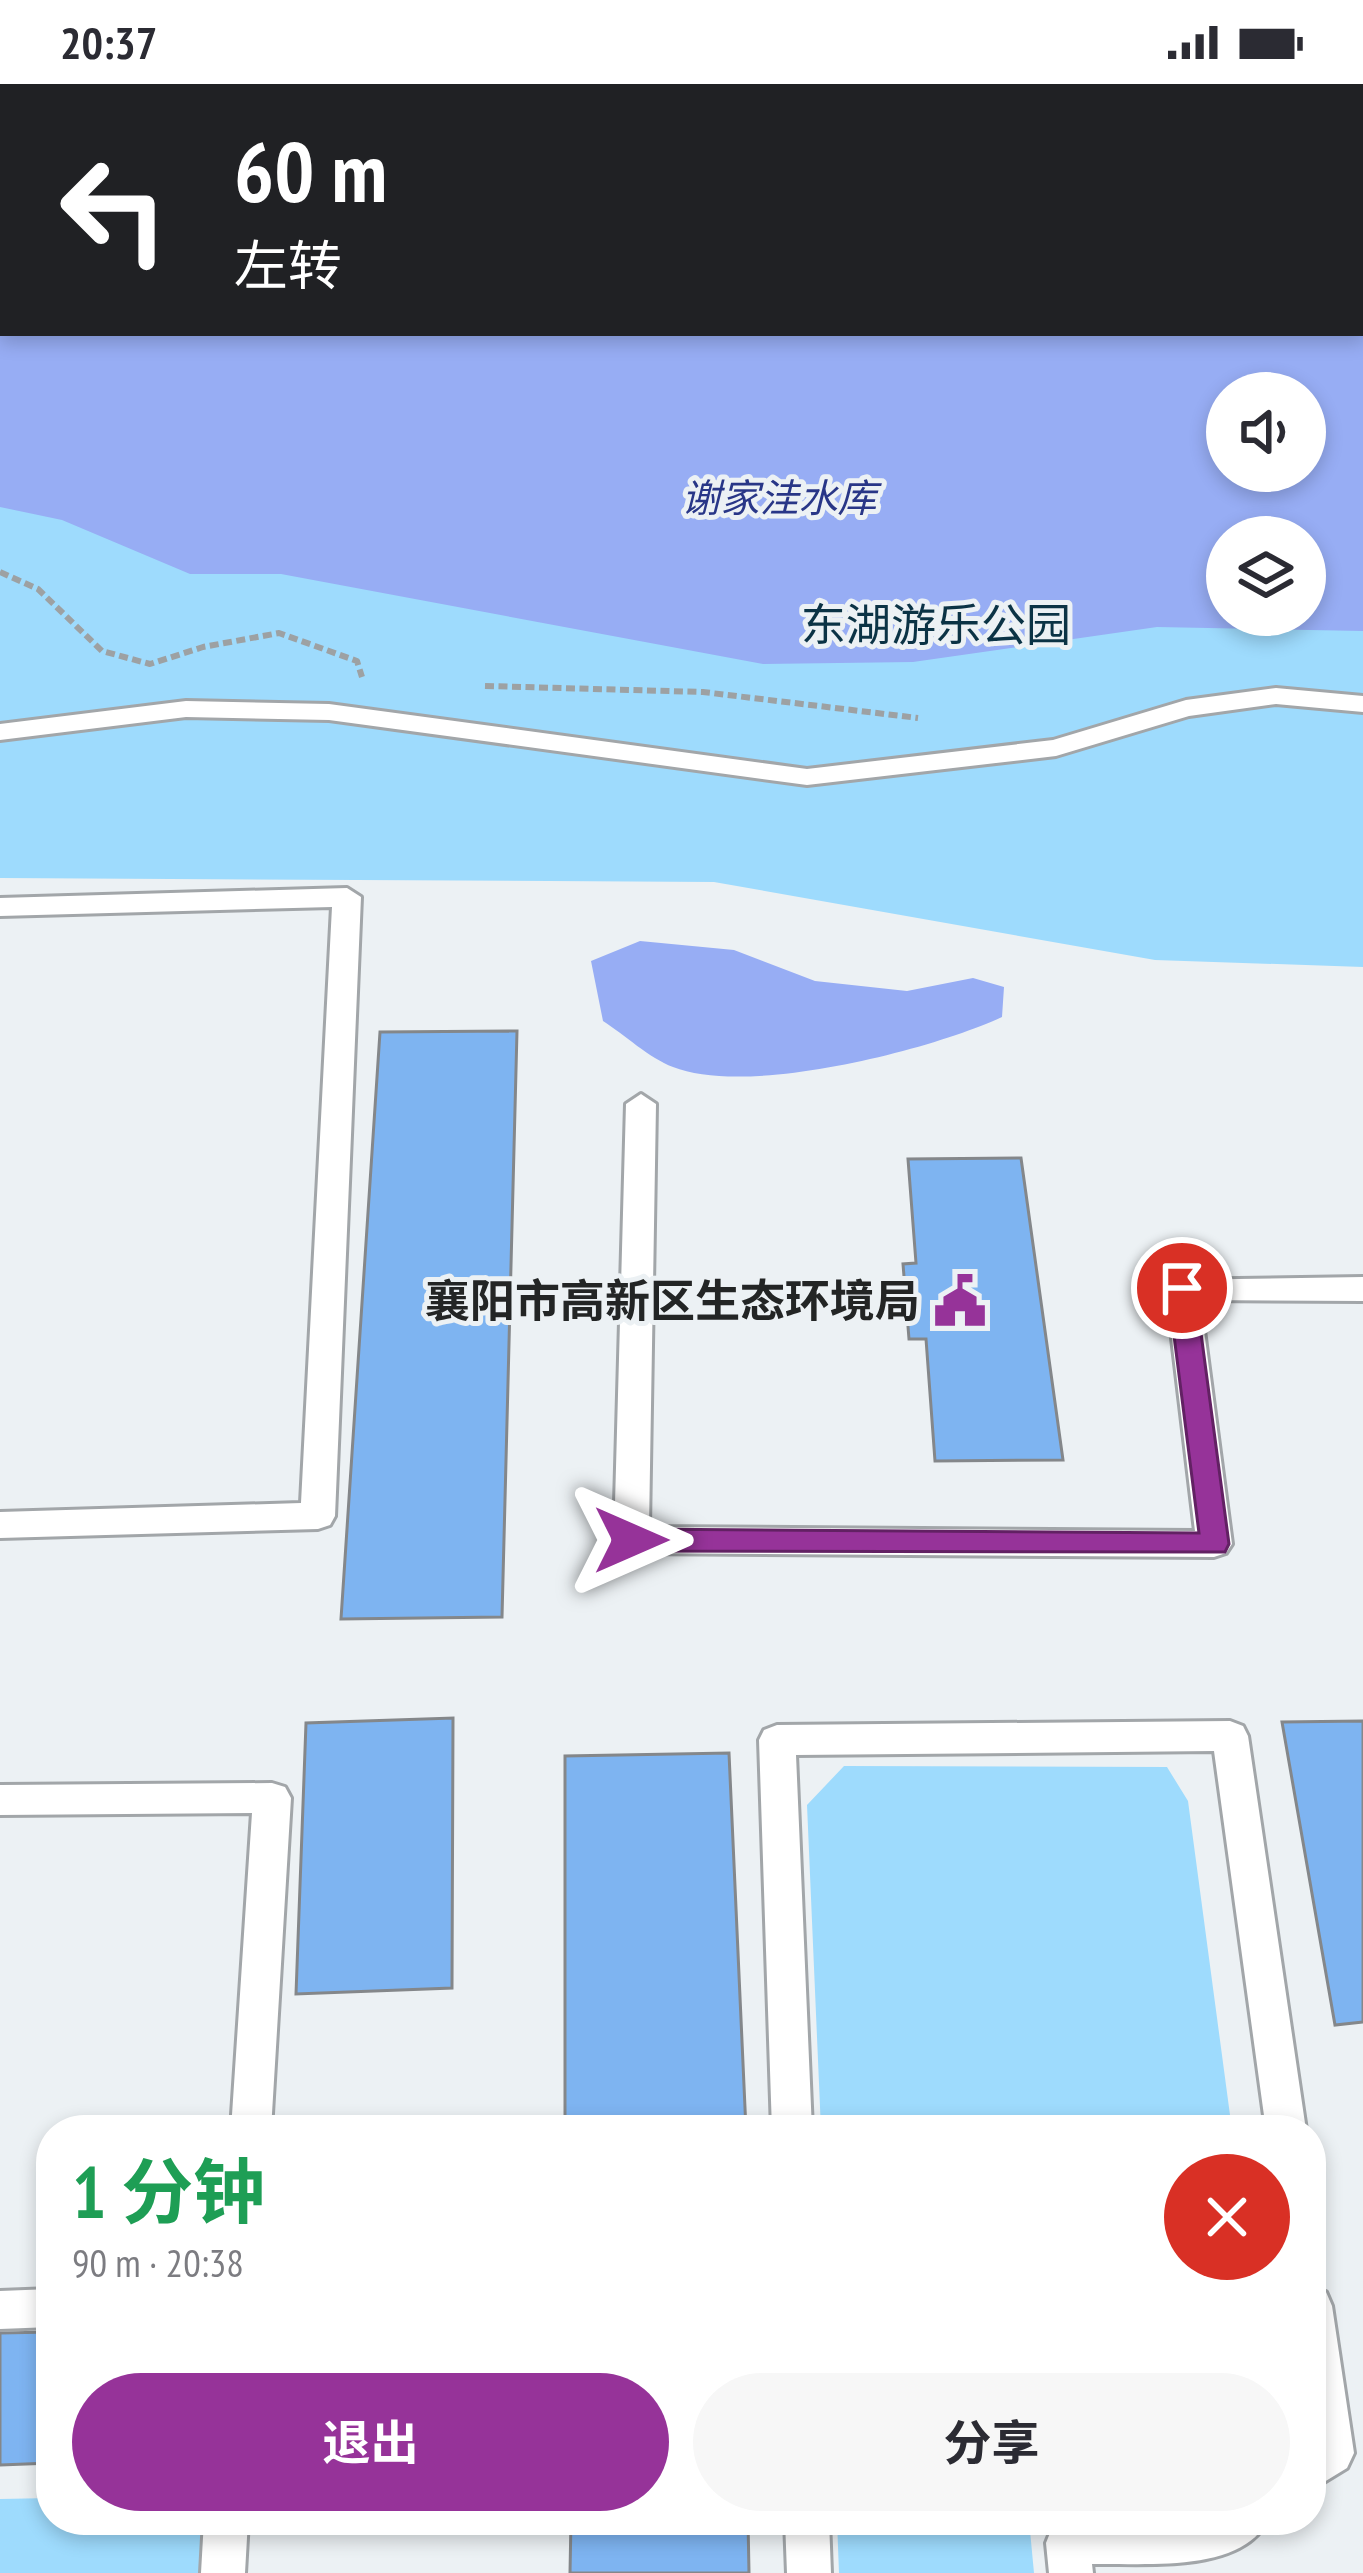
<!DOCTYPE html>
<html lang="zh">
<head>
<meta charset="utf-8">
<style>
  :root { --surface:#fff; --page:#f7f7f7; --text:#2b2b33; --muted:#7c7c81; --accent:#963399 }
  body { margin:0; font-family:"PT Sans Narrow","Noto Sans SC",sans-serif; background:var(--page); color:var(--text); height:100vh; display:flex; flex-direction:column; font-size:45px; white-space:nowrap }
  * { box-sizing:border-box; margin:0 }
  p { font-size:39px; color:var(--muted) }
  .icon { flex:none; width:66px; height:66px; fill:none; stroke:currentColor; stroke-width:2; stroke-linecap:round; stroke-linejoin:round }
  .map { position:relative; flex:1; overflow:hidden }
  .sheet { position:absolute; left:36px; top:2031px; width:1290px; height:420px; display:flex; flex-direction:column; background:var(--surface); border-radius:48px; box-shadow:0 6px 18px #0003 }
  .sheet>* { flex:none }
  .top-card { position:absolute; left:0px; top:0px; width:1365px; height:252px; box-shadow:0 6px 18px #0003; background:#202124; color:#fff; overflow:hidden }
  .buttons { position:absolute; left:1206px; top:288px; display:grid; gap:24px }
  .buttons a { display:grid; place-items:center; width:120px; height:120px; border-radius:50%; background:var(--surface); box-shadow:0 6px 18px #0003; font-size:60px }
  .pin { position:absolute; display:grid; place-items:center; width:102px; height:102px; color:#fff; margin:-51px; border:6px solid #fff; border-radius:50%; box-shadow:0 3px 12px #0007 }
  .me { position:absolute; width:132px; margin:-66px; rotate:90deg; stroke-linejoin:round; filter:drop-shadow(0 0 9px #0008) }
  .turn { display:flex; align-items:center; gap:42px; height:252px; padding:0 36px; font-size:54px }
  .turn .icon { width:156px; height:156px; stroke-width:2.5 }
  .turn b { display:block; font-size:84px; line-height:102px }
  .round { display:grid; place-items:center; flex:none; width:126px; height:126px; border-radius:63px; background:var(--page) }
  .headline { display:flex; align-items:center; justify-content:space-between; height:204px; padding:0 36px }
  h1 { font-size:72px; font-weight:700; line-height:90px; color:#1e9e55 }
  .cta { display:flex; gap:24px; margin-top:auto; padding:24px 36px }
  .cta a { flex:1; height:138px; border-radius:72px; background:var(--accent); color:#fff; font-size:48px; font-weight:700; line-height:138px; text-align:center }
  .cta a+a { background:var(--page); color:var(--text) }
  .status { display:flex; justify-content:space-between; align-items:center; height:84px; padding:0 60px; background:var(--surface); direction:ltr }
  .status svg { height:33px; fill:currentColor }
  .map>svg:first-child { display:block }
  .green { fill:#9edbfd; fill-rule:evenodd }
  .water { fill:#97adf4; fill-rule:evenodd }
  .building { fill:#7eb4f1; stroke:#84878a; stroke-width:3 }
  .lines { fill:none; stroke-linecap:round; stroke-linejoin:round }
  .lane-casing { stroke:#a2a6a9; stroke-width:6 }
  .path { stroke:#9da1a3; stroke-width:6; stroke-dasharray:9 4.5; stroke-linecap:butt }
  .lane { fill:#fff; fill-rule:evenodd }
  .route { fill:#963399; stroke:#622163; stroke-width:3 }
  .labels { text-anchor:middle; stroke-width:10; stroke-linejoin:round; paint-order:stroke }
  .far-water-label { font-size:39px; font-style:italic; fill:#283687; stroke:#ecf1f4 }
  .park-label { font-size:45px; fill:#0b3345; stroke:#ecf1f4 }
  .poi-label { font-size:45px; font-weight:bold; fill:#232525; stroke:#ecf1f4; text-anchor:end }
</style>
</head>
<body>
<div class="status"><b>20:37</b><svg viewBox="0 0 49 12"><path d="M0 12V9h3v3zM5 12V6h3v6zM10 12V3h3v9zM15 12V0h3v12zM26 1h20v11H26zM47 4h2v5h-2z"/></svg></div>
<div class="map">
<svg width="1363" height="2489" viewBox="0 0 1363 2489">
  <rect width="100%" height="100%" fill="#ecf1f4"/>
  <path class="green" d="M0 0H1363V883L1155 876 714 798 0 794ZM3 3H1362V249H3ZM1227 309H1305V387H1227ZM1227 453H1305V531H1227Z
    M844 1682 1167 1683 1188 1717 1232 2046H821L807 1721Z
    M51 2414V2436H226L223 2489H0V2415Z
    M837 2436H1029L1034 2489H839Z"/>
  <path class="water" d="M0 0 1205 3H3V249H1362L1363 36V547L1157 543 913 578 763 580 281 490H190L62 436 0 423ZM1227 309H1305V387H1227ZM1227 453H1305V531H1227Z
    M640 857 734 866 815 897 907 907 973 894 1004 903 1002 933C931 966 748 1013 673 983 649 974 625 951 603 937L591 877Z"/>
  <path class="building" d="M517 947 502 1533 341 1535 380 948Z
    M1021 1074 1063 1376 935 1377 926 1255H909L903 1180 916 1179 908 1075Z
    M453 1634 452 1904 296 1910 306 1639Z
    M1363 1637V1938L1335 1941 1282 1638Z
    M729 1669 746 2046H565V1672Z
    M51 2248V2379L0 2381V2249Z
    M571 2436H748L749 2489H570Z"/>
  <g class="lines">
    <g class="lane-casing">
      <path id="lane" d="M1276 604 1363 612V628L1276 620 1189 632 1056 672 807 701 329 636 186 633 0 656V640L186 617 329 620 807 685 1053 656 1186 616Z
        M347 804 361 813 335 1432 330 1441 318 1445 0 1454V1428L301 1419 332 823 0 832V814Z
        M641 1010 656 1020 649 1443 1195 1447 1166 1204 1170 1196 1363 1193V1217L1200 1216 1232 1460 1226 1469 1214 1473 631 1469 619 1465 614 1456 626 1020Z
        M1230 1637 1243 1642 1248 1652 1306 2046H1266L1214 1667 796 1671 812 2046H772L759 1656 764 1646 777 1641Z
        M272 1699 285 1703 291 1714 271 2046H231L252 1729 0 1731V1701Z
        M1311 2203 1326 2208 1332 2222 1354 2369 1347 2384 1311 2406Z
        M51 2205V2243L0 2245V2207Z
        M204 2436H248L245 2489H201Z
        M785 2436H829L831 2489H787Z
        M1268 2436C1241 2489 1148 2479 1092 2480L1093 2489H1049L1046 2459 1052 2444 1068 2438Z"/>
    </g>
    <path class="path" d="M0 488 38 505 102 567 150 580 203 563 279 549 357 577 362 593
      M485 602 703 608 918 634"/>
    <use href="#lane" class="lane"/>
  </g>
  <path class="route" d="M1182 1194 1195 1204 1229 1460 1225 1468 631 1467 621 1463 616 1456 621 1448 631 1445 1199 1449 1168 1204Z"/>
  <defs>
    <g id="civic-bare" transform="scale(4.14)"><path d="M-.6-6.5H3V-4.5H.6V-3L4-1V1h2V6H-6V1h2V-1L-.6-3ZM-1.2 2.5V6h2.4V2.5Z" fill="#963399" stroke="#ecf1f4" stroke-width="2.5" paint-order="stroke"/></g>
  </defs>
  <g fill-rule="evenodd">
    <use href="#civic-bare" x="960" y="1217"/>
  </g>
  <g class="labels">
    <g class="far-water-label">
      <text x="779" y="428">谢家洼水库</text>
    </g>
    <g class="park-label">
      <text x="936" y="557">东湖游乐公园</text>
    </g>
    <g class="poi-label">
      <text x="920" y="1233">襄阳市高新区生态环境局</text>
    </g>
  </g>
</svg>
<div class="buttons">
<a><svg class="icon" aria-label="sound" viewBox="0 0 24 24"><path d="M4 9h4l5-4v14l-5-4H4zM17 9q2 3 0 6"/></svg></a>
<a><svg class="icon" aria-label="layers" viewBox="0 0 24 24"><path d="M12 4l9 5-9 5-9-5zM3 14l9 5 9-5"/></svg></a>
</div>
<div class="pin" style="left:1182px;top:1204px;background:#d93025"><svg class="icon" aria-label="arrive" viewBox="0 0 24 24"><path d="M6 21V4h12l-3 4 3 4H6"/></svg></div>
<svg class="me" style="left:631px;top:1456px" viewBox="-20 -20 40 40"><path d="M0-17L14 15 0 8-14 15z" fill="#963399" stroke="#fff" stroke-width="4"/></svg>
<div class="top-card">
<div class="turn"><svg class="icon" aria-label="left" viewBox="0 0 24 24"><path d="M17 20v-9H6M10 6l-5 5 5 5"/></svg><div><b>60 m</b>左转</div></div>
</div>
<section class="sheet">
<div class="headline"><div><h1>1 分钟</h1><p>90 m · 20:38</p></div><a class="round" style="background:#d93025;color:#fff"><svg class="icon" aria-label="close" viewBox="0 0 24 24"><path d="M6 6l12 12M18 6L6 18"/></svg></a></div>
<div class="cta"><a>退出</a><a>分享</a></div>
</section>
</div>
</body>
</html>
